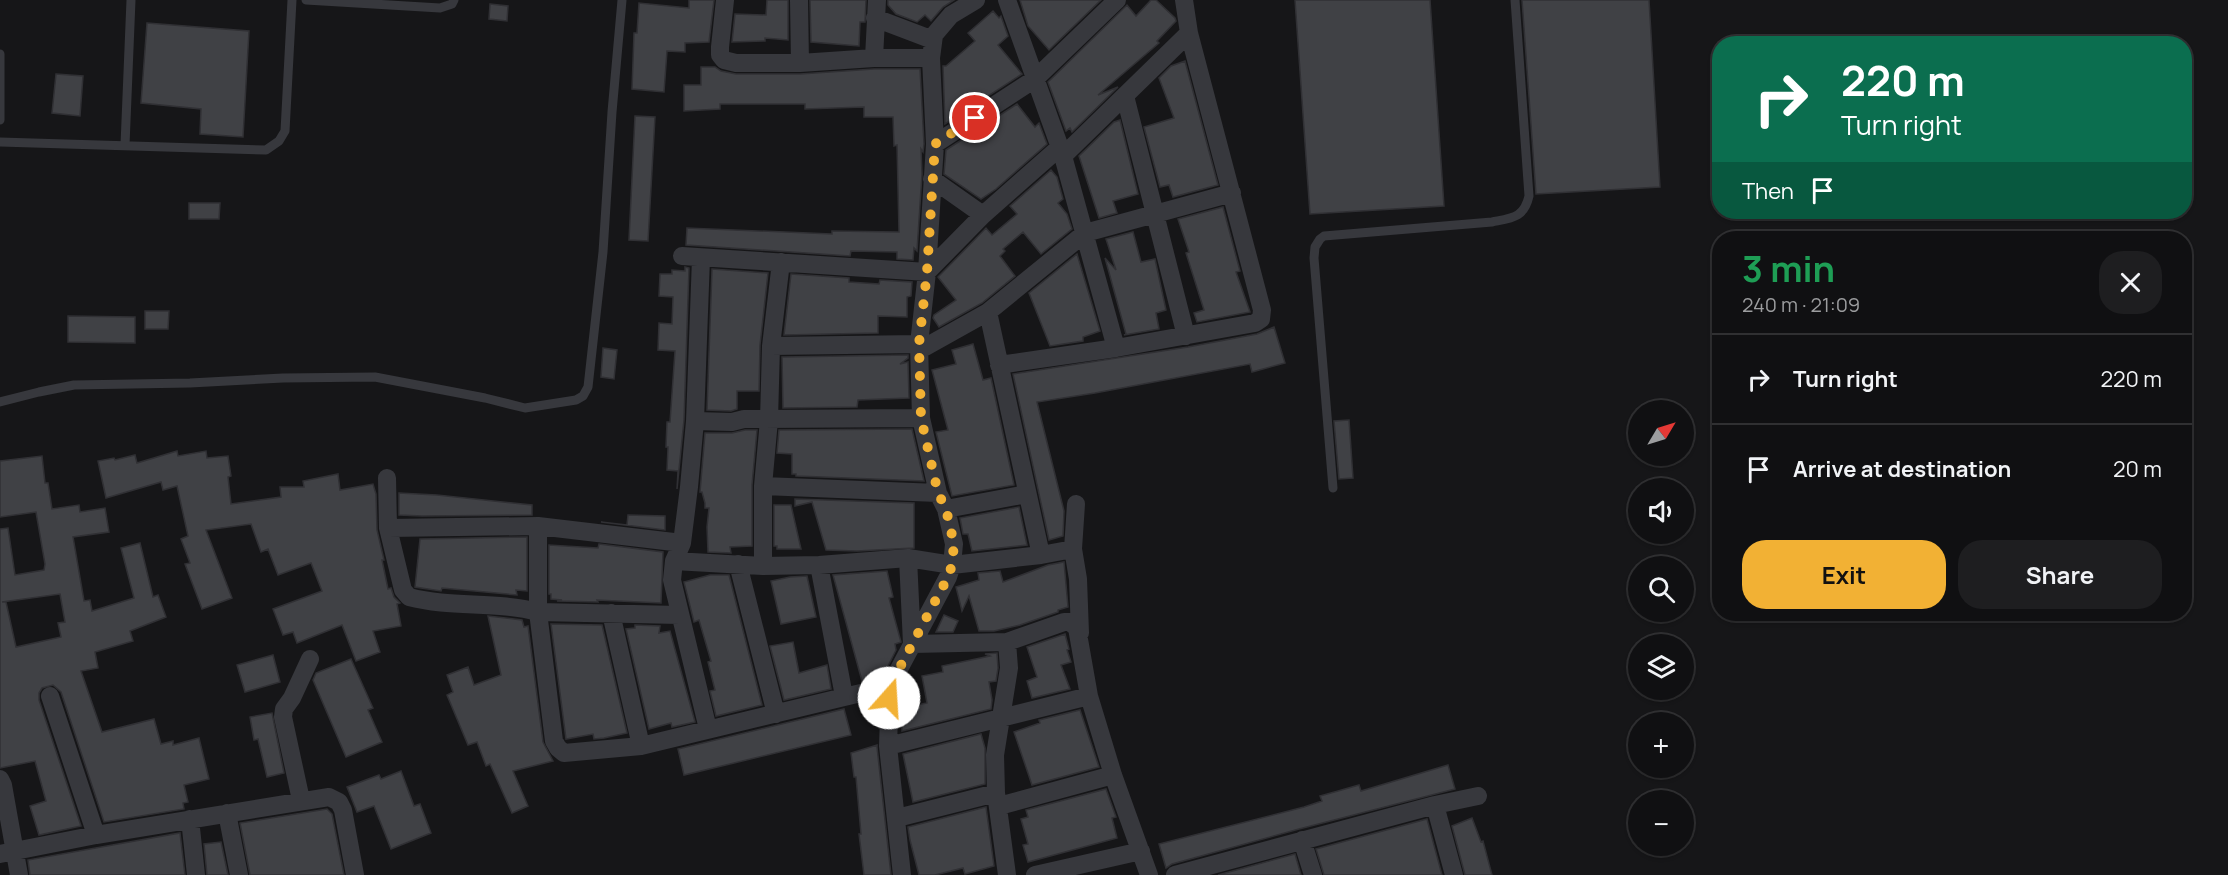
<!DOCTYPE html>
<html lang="en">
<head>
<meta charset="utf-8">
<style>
  :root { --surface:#101012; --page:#1e1e20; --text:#f1f3f6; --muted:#9c9d9f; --line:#303032; --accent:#f2b134 }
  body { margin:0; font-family:Manrope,sans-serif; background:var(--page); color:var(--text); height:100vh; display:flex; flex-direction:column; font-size:22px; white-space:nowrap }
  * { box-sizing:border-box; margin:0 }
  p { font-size:20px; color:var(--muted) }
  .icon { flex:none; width:33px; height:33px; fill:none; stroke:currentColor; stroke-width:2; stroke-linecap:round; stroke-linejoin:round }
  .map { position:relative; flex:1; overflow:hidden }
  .panel { position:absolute; left:1712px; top:231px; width:480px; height:390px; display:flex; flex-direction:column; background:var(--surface); border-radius:24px; box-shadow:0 2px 4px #0004,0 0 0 2px var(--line) }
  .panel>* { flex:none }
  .hud { position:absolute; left:1712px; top:36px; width:480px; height:183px; border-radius:24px; box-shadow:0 2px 4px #0004,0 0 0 2px var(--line); background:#0b6e4f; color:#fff; overflow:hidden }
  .needle { width:39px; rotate:52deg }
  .buttons { position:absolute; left:1628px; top:400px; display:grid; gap:12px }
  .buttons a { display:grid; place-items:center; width:66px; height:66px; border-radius:50%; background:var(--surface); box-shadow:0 2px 4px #0004,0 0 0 2px var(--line); font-size:30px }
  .pin { position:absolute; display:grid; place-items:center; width:51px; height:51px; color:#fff; margin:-26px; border:3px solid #fff; border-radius:50%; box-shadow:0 2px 6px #0007 }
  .me { position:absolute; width:66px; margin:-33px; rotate:19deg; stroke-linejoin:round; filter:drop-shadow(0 0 4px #0008) }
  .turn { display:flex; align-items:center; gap:21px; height:126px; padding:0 30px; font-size:27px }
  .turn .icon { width:78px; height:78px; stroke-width:2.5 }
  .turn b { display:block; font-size:42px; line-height:51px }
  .then { display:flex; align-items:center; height:57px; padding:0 30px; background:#0003; gap:12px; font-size:22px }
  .round { display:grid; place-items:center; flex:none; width:63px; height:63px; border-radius:24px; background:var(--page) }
  .head { display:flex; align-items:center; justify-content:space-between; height:102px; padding:0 30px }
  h1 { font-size:36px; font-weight:700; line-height:45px; color:#1e9e55 }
  .button { display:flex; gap:12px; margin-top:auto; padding:12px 30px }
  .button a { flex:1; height:69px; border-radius:24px; background:var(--accent); color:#111; font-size:24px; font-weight:700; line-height:69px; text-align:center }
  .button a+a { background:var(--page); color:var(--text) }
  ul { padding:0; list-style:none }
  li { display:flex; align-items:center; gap:18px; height:90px; padding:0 30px; border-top:2px solid var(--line) }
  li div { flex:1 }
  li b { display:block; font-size:22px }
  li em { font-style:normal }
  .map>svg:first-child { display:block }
  .building { fill:#404145; stroke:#303034; stroke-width:1.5; fill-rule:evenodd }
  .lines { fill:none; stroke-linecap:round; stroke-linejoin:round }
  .lane { stroke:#37383d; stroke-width:9 }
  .street { stroke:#37383d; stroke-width:18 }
  .route { stroke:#f2b134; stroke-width:10; stroke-dasharray:0 18 }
</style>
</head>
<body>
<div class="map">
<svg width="2228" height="875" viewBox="0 0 2228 875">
  <rect width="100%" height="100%" fill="#161618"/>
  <path class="building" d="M689 0H714L709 42 685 43V52L667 51 664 92 632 89 634 33H637L639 3 689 8Z
    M767 0H788V40L765 38V41L732 42 735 14 766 15Z
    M810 0H866L865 22H860L859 46 811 42Z
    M888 0H954L943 7 931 21 925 15 917 22 896 14 888 5Z
    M1020 0H1101L1049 50 1028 26Z
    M1151 0H1156L1175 18 1176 21 1157 41 1159 43 1098 95 1118 87 1072 132 1070 128 1066 131 1048 82 1127 5 1136 16Z
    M1295 0H1430L1444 206 1310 214Z
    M1522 0H1649L1660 187 1536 194Z
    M490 4 508 6 507 21 489 19Z
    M993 11 999 18 1001 16 1008 36 998 45 1022 74 945 124 943 66H946L975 41 968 33Z
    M147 23 249 31 243 137 200 134 201 109 141 103Z
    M1185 61 1218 185 1173 197 1169 185 1160 187 1144 127 1174 118 1159 78 1171 66Z
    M701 67H715L721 71 736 74H800L874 69H920L924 144 923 152 921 149 922 174 917 251 914 248 913 260 897 259V252L851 251 850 256 686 245 687 228 832 234V231L899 232 897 145 894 146 893 117H864V107L805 109V104H720V109L684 111V85H701Z
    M56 74 83 76 80 116 52 113Z
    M1017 104 1035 127 1039 123 1047 144 996 189 981 199 944 174 946 150Z
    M635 116 655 117 648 241 629 240Z
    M1120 120 1138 194 1113 201 1117 213 1099 218 1079 156 1114 122Z
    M1051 170 1057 177 1063 199 1058 203 1067 214 1072 229 1041 254 1023 232 1003 249 1005 251 1000 256 1015 276 982 303 939 327 933 318 934 315 956 300 938 277 986 228 992 235 1017 214 1010 206Z
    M189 203H220L219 219H189Z
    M1223 207 1240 271 1236 272 1250 312 1197 322 1194 313 1204 310 1186 253 1189 252 1178 219Z
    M1133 232 1141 262 1155 259 1166 310 1156 313 1159 329 1124 335 1126 334 1105 258 1116 270 1106 239Z
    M1077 254 1100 331 1083 337V341L1050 346 1029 293Z
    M685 267 689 268 684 420 677 489 678 471 667 470 668 447H666L667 422H670L675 351 658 350 659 323 672 324 673 297 659 296 660 274H672V270L685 271Z
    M712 269 768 273 760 345 759 391H737V409L731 411 707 410Z
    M791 274 849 278V282L879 284 880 280 912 282 911 296 907 297V317L878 316V333L784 335Z
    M145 311H169L168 329H145Z
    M68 316 135 317V343L68 342Z
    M1274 327 1285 363 1252 372 1250 364 1095 393 1037 402 1064 511 1063 536 1049 540 1013 374 1188 347 1257 334Z
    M973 344 983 380 991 378 1014 485 952 496 936 432 948 430 932 370 956 364 952 350Z
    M603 348 617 350 614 379 601 377Z
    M908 355V358L900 364 908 362 909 398 858 400 857 407 783 408 782 357Z
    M1349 420 1353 478 1339 479 1334 421Z
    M912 429 924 481 796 476V474H792V454L777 453 779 430Z
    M745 430H757L752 485V546L730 547 731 553 708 552 707 527 709 508H705V503L702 492H700L705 433H732Z
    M177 451 178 456 206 451 207 458 228 456 231 476 228 477 231 504 281 497 280 487H304L303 481 338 474 340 490 373 484 376 494 377 530 384 560H382L388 589 391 588 394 597 400 603 397 604 401 626 373 631 380 652 356 661 342 625 297 643 293 632 283 635 273 609 322 591 311 563 278 575 268 549 261 552 251 524 206 530 232 598 202 609 185 564 190 563 181 539 188 536 177 486 163 490 161 482 106 498 98 461 114 458 115 460 135 455 137 463Z
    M42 456 45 483H48L52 509 79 505 80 512 105 508 109 532 73 537 84 601 90 600 92 611 134 598 121 548 140 543 153 597 158 595 166 617 130 631 133 641 95 652 98 668 81 671 102 732 154 719 161 744 173 741V745L199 738 209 779 184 785 188 802 183 803 184 809 104 822 61 692 53 685 42 688 39 693V700L81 826 39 835 30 806 46 801 35 761 0 768V529L8 528 15 575 44 570 45 564 36 512 0 517V461ZM60 594 65 622 58 623 61 637 16 647 6 602H2Z
    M399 493 437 495 532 505V515L422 516 399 515Z
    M795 499 914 503V548L857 551 826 550 812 502 795 506Z
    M774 505H791L801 549H777V546H774Z
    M1019 507 1027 545 972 551 968 534H963L960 518Z
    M628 515 665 516V530L601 522 627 525Z
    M527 537V591L516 590 517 595 442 588 441 591 415 587 420 539Z
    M599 544 663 552 661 603 597 600 598 602 557 601 562 600 551 599V594H549V545L598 548Z
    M1064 562 1068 607 1058 610V612L1020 625 994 631H979L969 596 962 611 956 587 979 580 978 573 1000 571 1003 582 1048 565Z
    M887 571 893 597 889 598 901 642 895 644 896 650 887 668 880 670 882 676 862 681 833 575Z
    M710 575H729L762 705 716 716 710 691 715 690 708 662 711 661 699 620 694 622 684 582Z
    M807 576 816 617 781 624 771 581 790 577Z
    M944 615 958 621 953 632H936Z
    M488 616 522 620 524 627 528 626 543 742 553 761 513 771 528 806 512 813 490 764 486 766 477 742 468 745 447 695 453 692 447 675 468 667 474 685 501 675Z
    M551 624 602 625 627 733 604 738 594 739 593 734 566 739Z
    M635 625 660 626 659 633 670 631 695 722 672 727 671 723 649 729 626 629 635 628Z
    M1065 634 1069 649 1067 650 1071 662 1061 665 1070 689 1032 698 1027 681 1037 677 1027 647Z
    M793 642 799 673 827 665 831 689 784 700 770 646Z
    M997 653 998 668 996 681 989 682 992 700 991 709 902 731 901 708 927 703 922 676 943 672 942 666 990 656 985 654Z
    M273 655 280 682 245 692 237 665Z
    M351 659 373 708 368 710 382 742 346 757 313 680 316 673Z
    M844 709 851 735 684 775 678 749Z
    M1080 710 1099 767 1032 785 1014 732 1040 723 1039 720Z
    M272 713 284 773 267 777 258 739 254 740 250 717Z
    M981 734 985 748V784L913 802 903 754Z
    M877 745V747L891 875H864L859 834H861L856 777H854L851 753Z
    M1448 765 1455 789 1299 829 1172 864 1166 868 1159 844 1304 807 1322 801 1320 796 1338 791 1359 785 1361 791Z
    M401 771 414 806 420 804 431 833 391 849 374 806 357 812 347 787 379 775 381 779Z
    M1106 789 1116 817 1112 818 1117 838 1028 862 1023 845 1028 844 1021 819 1028 817 1026 810Z
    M986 807 994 866 965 874 963 868 935 875H919L910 840 908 827Z
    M327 809 332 814 344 875H250L240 823Z
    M1472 818 1481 842 1483 841 1492 875H1465L1452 826Z
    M1427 819 1442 875H1324L1316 849Z
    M180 833 185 875H30L28 860Z
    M221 842 228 875H207L204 844Z
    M1295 854 1301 875H1218Z"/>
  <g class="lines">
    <path class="lane" d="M306 0 440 8 452 4 454 0
      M0 54V120
      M0 142 266 150 279 141 285 131 292 0
      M125 145 131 0
      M0 402 39 392 74 385 190 383 283 378 375 377 485 398 525 408 576 400 583 396 588 387 603 252 612 112 622 0
      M1333 488 1314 258 1315 247 1320 239 1324 236 1492 222C1512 218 1524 218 1529 196L1515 0"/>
    <path class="street" d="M725 0 720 47V55L724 60 736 63H800L874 58H931
      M799 0 800 63
      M1007 0 1063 156 1116 348
      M875 18 933 40
      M874 58 877 0
      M1125 96 1186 336
      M935 144 1035 79 1117 0
      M1063 156 1189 33
      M932 179 983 215
      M682 256 927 272 983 215 1060 147
      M701 258 695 421 689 487 682 543 674 561 672 580 708 729
      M988 312 1041 555
      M771 346 919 344
      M920 350 988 312 1085 233 1232 193
      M999 365 1116 348 1255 323 1261 319 1262 310 1189 33 1184 0
      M695 421 732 422 744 419 921 418
      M387 478 388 528 403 590 409 597C451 608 496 601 538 612L680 615
      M763 486 938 493
      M1076 504 1073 549 1078 579 1080 633
      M946 509 1027 494
      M538 526V612L554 741 558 748 564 753 641 746 890 686
      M388 528 538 526 682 543
      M908 558 912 644 1007 642 1064 622H1070L1077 628 1089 696 1113 775 1149 875
      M674 561 763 566 819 565 908 558 952 565 1041 555 1073 549
      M738 564 776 714
      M819 565 844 696
      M763 566V486L769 420 771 346 781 262
      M611 613 641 746
      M50 696 96 835
      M888 746 1089 696
      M0 779 3 785 19 875
      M301 800 283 717 284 709 292 698 310 659
      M1435 805 1454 875
      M999 806 1113 775
      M227 813 239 875
      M897 818 996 793
      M190 819 196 875
      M1302 840 1313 875
      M0 854 96 835 329 797 339 802 343 810 355 875
      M902 875 888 746 890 686 948 577 952 565 954 544 946 509 938 493 921 418 919 344 927 272 935 144 931 58 934 35 951 15 976 0
      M1007 875 996 793 995 755 1009 668 1007 642
      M1035 875 1141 851
      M1175 875 1435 805 1478 796"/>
  </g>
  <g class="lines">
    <path class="route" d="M889 698 890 686 948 577 952 565 954 544 946 509 938 493 921 418 919 344 927 272 935 144 975 118"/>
  </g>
</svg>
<div class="buttons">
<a><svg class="needle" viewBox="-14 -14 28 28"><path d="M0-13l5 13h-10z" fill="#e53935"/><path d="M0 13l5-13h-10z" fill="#9c9d9f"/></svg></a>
<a><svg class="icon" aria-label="sound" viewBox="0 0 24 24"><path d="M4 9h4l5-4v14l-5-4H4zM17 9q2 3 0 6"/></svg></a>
<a><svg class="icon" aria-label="search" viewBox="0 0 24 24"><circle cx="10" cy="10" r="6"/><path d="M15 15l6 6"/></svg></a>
<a><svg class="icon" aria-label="layers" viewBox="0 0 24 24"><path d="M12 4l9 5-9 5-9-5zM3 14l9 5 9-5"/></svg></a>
<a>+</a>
<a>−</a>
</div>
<div class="pin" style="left:975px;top:118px;background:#d93025"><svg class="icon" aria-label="arrive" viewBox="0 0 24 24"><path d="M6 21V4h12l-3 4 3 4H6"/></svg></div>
<svg class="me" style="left:889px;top:698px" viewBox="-20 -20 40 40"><circle r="19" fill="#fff"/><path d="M0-13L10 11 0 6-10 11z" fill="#f2b134"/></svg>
<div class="hud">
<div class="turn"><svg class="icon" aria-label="right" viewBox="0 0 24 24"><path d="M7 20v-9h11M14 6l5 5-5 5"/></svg><div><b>220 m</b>Turn right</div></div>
<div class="then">Then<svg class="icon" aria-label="arrive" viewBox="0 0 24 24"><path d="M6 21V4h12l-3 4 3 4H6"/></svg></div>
</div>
<section class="panel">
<div class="head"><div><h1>3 min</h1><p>240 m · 21:09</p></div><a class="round"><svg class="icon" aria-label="close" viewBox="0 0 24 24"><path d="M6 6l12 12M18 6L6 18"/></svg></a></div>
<ul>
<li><svg class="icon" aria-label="right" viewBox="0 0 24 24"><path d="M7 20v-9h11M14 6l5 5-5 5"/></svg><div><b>Turn right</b></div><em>220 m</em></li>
<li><svg class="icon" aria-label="arrive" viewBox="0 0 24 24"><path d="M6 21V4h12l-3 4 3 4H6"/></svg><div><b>Arrive at destination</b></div><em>20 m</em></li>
</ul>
<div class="button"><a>Exit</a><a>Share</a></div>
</section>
</div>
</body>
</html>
